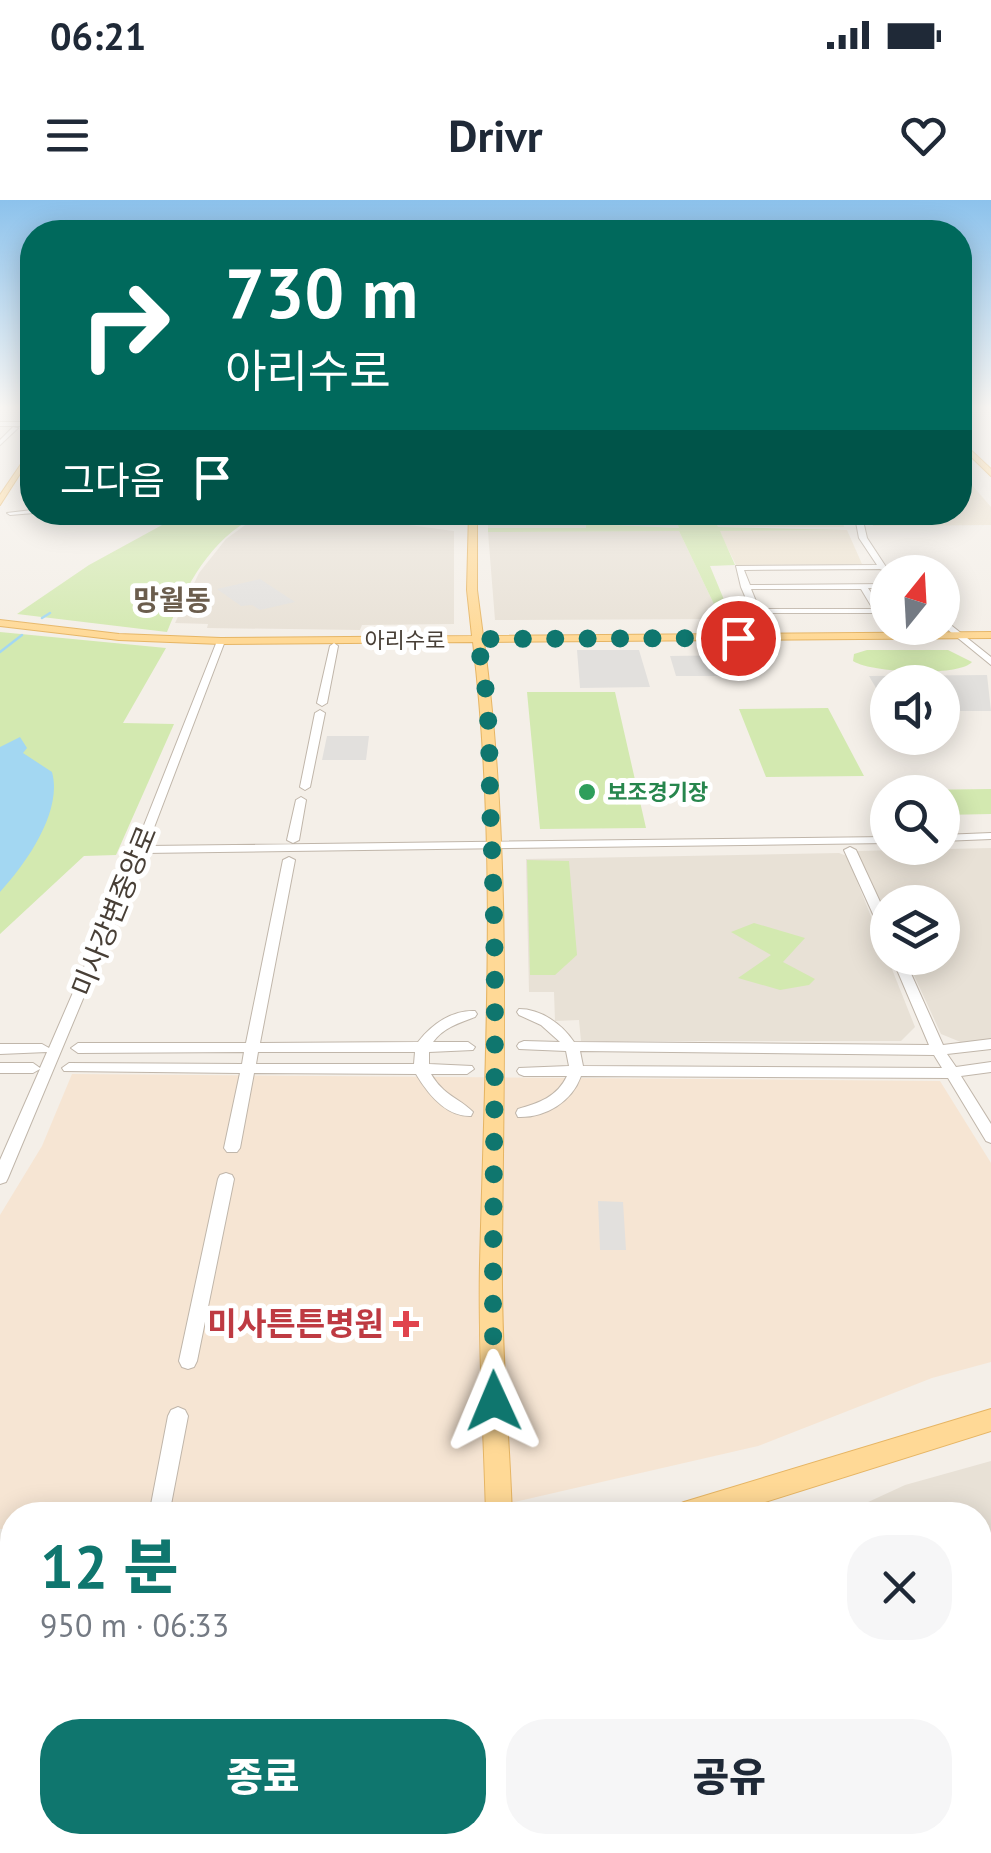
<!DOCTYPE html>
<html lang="ko">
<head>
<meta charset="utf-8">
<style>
  :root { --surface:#fff; --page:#f6f6f7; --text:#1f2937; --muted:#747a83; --accent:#0f766e }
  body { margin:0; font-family:"PT Sans","Noto Sans KR",sans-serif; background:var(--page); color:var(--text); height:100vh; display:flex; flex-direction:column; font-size:38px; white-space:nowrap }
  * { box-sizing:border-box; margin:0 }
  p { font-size:32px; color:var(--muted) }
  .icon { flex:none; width:55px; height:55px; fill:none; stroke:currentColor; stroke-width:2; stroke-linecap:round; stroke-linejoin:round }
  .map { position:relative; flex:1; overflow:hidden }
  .side { position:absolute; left:0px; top:1302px; width:992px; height:352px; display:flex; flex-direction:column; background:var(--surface); border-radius:40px 40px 0 0; box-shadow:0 5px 25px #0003 }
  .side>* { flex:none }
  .top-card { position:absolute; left:20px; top:20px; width:952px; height:305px; border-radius:40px; box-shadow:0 5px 25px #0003; background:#00695c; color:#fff; overflow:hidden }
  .needle { width:65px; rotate:18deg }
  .buttons { position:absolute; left:870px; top:355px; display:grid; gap:20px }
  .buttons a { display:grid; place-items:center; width:90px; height:90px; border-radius:50%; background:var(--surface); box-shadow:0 5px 25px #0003; font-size:50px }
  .pin { position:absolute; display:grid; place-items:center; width:85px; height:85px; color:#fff; margin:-42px; border:5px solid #fff; border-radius:50%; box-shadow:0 2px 10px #0007 }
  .me { position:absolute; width:110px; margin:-55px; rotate:359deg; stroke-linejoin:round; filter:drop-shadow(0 0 8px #0008) }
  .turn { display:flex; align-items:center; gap:35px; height:210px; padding:0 40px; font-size:45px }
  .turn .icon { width:130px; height:130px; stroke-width:2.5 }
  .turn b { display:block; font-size:70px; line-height:85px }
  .then { display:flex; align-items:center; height:95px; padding:0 40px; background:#0003; gap:20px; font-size:38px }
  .round { display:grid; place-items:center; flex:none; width:105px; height:105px; border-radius:40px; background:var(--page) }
  .overview { display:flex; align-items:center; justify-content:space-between; height:170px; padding:0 40px }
  h1 { font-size:60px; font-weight:800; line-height:75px; color:var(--accent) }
  .button { display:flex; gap:20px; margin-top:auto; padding:20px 40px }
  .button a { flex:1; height:115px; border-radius:40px; background:var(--accent); color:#fff; font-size:40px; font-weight:800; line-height:115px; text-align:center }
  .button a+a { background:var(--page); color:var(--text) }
  .status { display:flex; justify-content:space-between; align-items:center; height:70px; padding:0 50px; background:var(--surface); direction:ltr }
  .status svg { height:28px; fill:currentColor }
  header { display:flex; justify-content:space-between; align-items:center; height:130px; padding:0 40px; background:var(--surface); font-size:45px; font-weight:800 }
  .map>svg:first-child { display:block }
  .residential { fill:#e8e1d6 }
  .commercial { fill:#f6e5d3 }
  .education { fill:#ede3d1 }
  .green { fill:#d3e9b0 }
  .parking { fill:#e2e0dd }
  .water { fill:#a3d7f2 }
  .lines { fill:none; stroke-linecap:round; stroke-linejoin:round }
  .stream { stroke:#a3d7f2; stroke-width:2.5 }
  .minor-casing { stroke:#c0b6aa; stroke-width:2 }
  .major-casing { stroke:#e6b564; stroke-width:2 }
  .minor { fill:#fff; fill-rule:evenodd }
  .major { fill:#ffd996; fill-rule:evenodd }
  .route { stroke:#0f766e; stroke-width:18; stroke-dasharray:0 32.4 }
  .leisure-dot { fill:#2e9e5b; stroke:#fff; stroke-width:4 }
  .health-dot { fill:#e0444e; stroke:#fff; stroke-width:4 }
  .labels { text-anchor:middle; stroke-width:10; stroke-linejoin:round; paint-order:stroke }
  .far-street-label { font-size:22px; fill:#483f36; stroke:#fff }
  .far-leisure-label { font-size:22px; font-weight:bold; fill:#27864d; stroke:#fff; text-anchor:start }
  .far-quarter-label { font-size:28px; font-weight:bold; fill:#6b5d4d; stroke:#fff }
  .street-label { font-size:28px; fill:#483f36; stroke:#fff }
  .near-health-label { font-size:32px; font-weight:bold; fill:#be3a42; stroke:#fff; text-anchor:end }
</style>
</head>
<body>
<div class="status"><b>06:21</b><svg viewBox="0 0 49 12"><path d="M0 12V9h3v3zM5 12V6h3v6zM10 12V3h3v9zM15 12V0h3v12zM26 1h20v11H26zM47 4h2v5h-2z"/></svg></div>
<header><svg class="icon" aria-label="menu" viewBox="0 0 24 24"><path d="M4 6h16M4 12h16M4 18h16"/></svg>Drivr<svg class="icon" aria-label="heart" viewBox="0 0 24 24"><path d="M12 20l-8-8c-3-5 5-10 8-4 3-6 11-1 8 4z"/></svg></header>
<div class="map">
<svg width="991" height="1653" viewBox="0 0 991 1653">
  <rect width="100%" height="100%" fill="#f4efe8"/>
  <path class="residential" d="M262 313H318L454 331V424L362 425 360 430 207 428 208 424 175 423 199 373 226 339Z
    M488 313H673L679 328H488Z
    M679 331 721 419 495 420 488 332Z
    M991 648V840L963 843 941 834 906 758H942V702H888L887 717 857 651Z
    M839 653 847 656 915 827 901 841H581L579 820 555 821 554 792H529L526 659Z
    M991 1261V1653H608L605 1643 980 1642V1315H840L905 1285Z
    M12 1509V1642H436L437 1653H0V1510Z"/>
  <path class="commercial" d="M72 874 940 881 991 963V1162L932 1178 758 1246 458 1315H12V1329H0V1015L42 946Z"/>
  <path class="education" d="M960 271 991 307V325L873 326 870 313 960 312Z
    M712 313H842L844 327H718Z
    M847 330 862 364 736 365 719 331Z"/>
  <path class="green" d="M184 313H262C212 336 187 383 167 432L17 414 89 365Z
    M673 313H712L718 327 847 330 720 331 735 365 710 366 732 419H721L679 331 488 332V328H586V324L679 328Z
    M0 432 166 448 123 523 174 524 116 655 84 656 0 734Z
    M867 450H948L972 462C959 477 871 473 853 461L854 454Z
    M527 492H615L646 628 540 629Z
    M828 508 864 576 766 577 739 509Z
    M991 589V614L943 615 942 592 915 590Z
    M527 660 569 661 577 755 555 775H530Z
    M754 723 805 738 783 762 815 779 809 785 780 790 738 778 771 755 731 732Z"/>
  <path class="parking" d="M260 379 295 402 260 410 252 405 241 406 217 389Z
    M577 450H639L650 487 580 488Z
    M734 455 743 476H676L670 456Z
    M987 475 991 511H943L942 482H888L887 507 869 476Z
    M327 536H369L366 560H322Z
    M598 1001 623 1002 626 1050H600Z"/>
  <path class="water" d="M20 537 27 548 23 553 52 572C63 611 26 664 0 692V547Z"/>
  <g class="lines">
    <path class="stream" d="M42 418 50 413
      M0 452 22 435"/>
    <g class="minor-casing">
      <path id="minor" d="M0 222H32V226H0Z
        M13 227 18 228 0 245V240Z
        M960 262 969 264 960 266Z
        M26 278H32V282L24 281Z
        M32 310 34 313 10 315 7 313Z
        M130 312H151L164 316 161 318Z
        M854 312H861L867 338 888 370 887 372 880 369 744 370 750 385 888 384V388H868L883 411 882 413H763V409H873L861 389H751L771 438 764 440 741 387 736 366 877 365 859 338Z
        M942 418 991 457V465L942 425Z
        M221 438 225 441 147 646 888 637V643L144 653 8 978 6 982 0 984V960L40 869 33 873H0V863H33L40 868 47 852 0 854V844H42L49 848 129 663 217 441Z
        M334 443 338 446 327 503 322 506 317 503 330 446Z
        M320 510 325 513 310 587 305 590 300 587 315 513Z
        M301 597 306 600 299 640 293 643 287 640 296 600Z
        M991 633V639L942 641V635Z
        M850 647 856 650 888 719V738L882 734 844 650Z
        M289 657 295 660 260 843 418 842C432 824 452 810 475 811L477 814 475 817C459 823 443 828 433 842H468L475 847 473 850 429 852V864L472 866 474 869 467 874H431C444 896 458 897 473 912L471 916C446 917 428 894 416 874L254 873 240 948 237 952H227L224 948 240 873 64 871 62 868 69 863 242 864 244 852 78 853 71 848 78 843H246L283 660ZM258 852H415L414 864H256Z
        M892 758H904L943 845 991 839V849L947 854 956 867 991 862V872L961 876 991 924V943L986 941 948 878 581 876C572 902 545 918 518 917L516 913 518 909C539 903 557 897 567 876H524L519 874 517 871 519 868 569 866 566 851 519 849 517 846 519 843 524 841 560 842 541 825 519 815 517 812 519 809C541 809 562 824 574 842L929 845ZM580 851 934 855 942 868 583 866Z
        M226 973 232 975 234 979 197 1161 194 1167 188 1169 182 1167 179 1161 218 979 220 975Z
        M178 1207 185 1210 188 1216 169 1315H149L168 1216 171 1210Z"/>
    </g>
    <g class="major-casing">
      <path id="major" d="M960 240 991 269V276L960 246Z
        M32 248V255L0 305V295Z
        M469 312H477V390L483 436 991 432V438L484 442C512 648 503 857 502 1064 501 1148 509 1232 512 1315H486C484 1232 478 1148 480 1064 485 857 498 649 473 442L221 444 119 440 0 426V420L119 434 221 438 472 436 467 390Z
        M991 1209V1231L724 1315H671L675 1306 684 1302Z
        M0 1379 12 1380V1406L0 1407Z
        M535 1642H567L569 1653H537Z"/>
    </g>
    <use href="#minor" class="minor"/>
    <use href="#major" class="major"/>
  </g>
  <linearGradient id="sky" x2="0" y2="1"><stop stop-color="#8cc2ec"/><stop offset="0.47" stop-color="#faf8f5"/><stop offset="1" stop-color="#faf8f5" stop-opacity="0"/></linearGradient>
  <rect width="991" height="440" fill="url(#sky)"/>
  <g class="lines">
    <path class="route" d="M494 1201C490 1010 500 819 491 628 488 566 493 499 476 439L738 438"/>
  </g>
  <circle class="leisure-dot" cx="587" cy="592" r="10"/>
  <path class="health-dot" d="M401 1109h10v10h10v10h-10v10h-10v-10h-10v-10h10z"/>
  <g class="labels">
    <g class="far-street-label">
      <text x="405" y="448">아리수로</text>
    </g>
    <g class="far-leisure-label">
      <text x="607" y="600">보조경기장</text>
    </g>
    <g class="far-quarter-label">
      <text x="172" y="410">망월동</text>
    </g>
    <g class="street-label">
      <text transform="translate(114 711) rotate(-68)" y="10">미사강변중앙로</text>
    </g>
    <g class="near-health-label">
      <text x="384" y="1135">미사튼튼병원</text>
    </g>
  </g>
</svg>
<div class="buttons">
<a><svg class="needle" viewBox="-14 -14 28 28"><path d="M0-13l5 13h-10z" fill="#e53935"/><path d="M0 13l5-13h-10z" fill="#747a83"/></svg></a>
<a><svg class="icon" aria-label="sound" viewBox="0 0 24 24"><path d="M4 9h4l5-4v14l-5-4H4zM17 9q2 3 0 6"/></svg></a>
<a><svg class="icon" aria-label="search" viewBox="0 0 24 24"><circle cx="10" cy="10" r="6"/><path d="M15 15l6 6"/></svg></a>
<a><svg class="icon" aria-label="layers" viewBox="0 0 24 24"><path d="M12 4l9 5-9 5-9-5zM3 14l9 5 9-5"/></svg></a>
</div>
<div class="pin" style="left:738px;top:438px;background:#d93025"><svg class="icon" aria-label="arrive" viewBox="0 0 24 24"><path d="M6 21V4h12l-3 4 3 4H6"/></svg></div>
<svg class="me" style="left:494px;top:1201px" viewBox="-20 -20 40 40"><path d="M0-17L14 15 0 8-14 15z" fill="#0f766e" stroke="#fff" stroke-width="4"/></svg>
<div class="top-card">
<div class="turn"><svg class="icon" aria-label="right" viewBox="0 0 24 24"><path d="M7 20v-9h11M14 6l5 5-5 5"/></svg><div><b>730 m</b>아리수로</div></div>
<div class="then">그다음<svg class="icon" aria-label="arrive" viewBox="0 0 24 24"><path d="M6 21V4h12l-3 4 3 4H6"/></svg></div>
</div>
<section class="side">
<div class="overview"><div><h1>12 분</h1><p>950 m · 06:33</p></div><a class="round"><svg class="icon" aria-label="close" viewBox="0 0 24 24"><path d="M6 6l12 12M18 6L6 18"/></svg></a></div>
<div class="button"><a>종료</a><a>공유</a></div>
</section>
</div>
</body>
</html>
